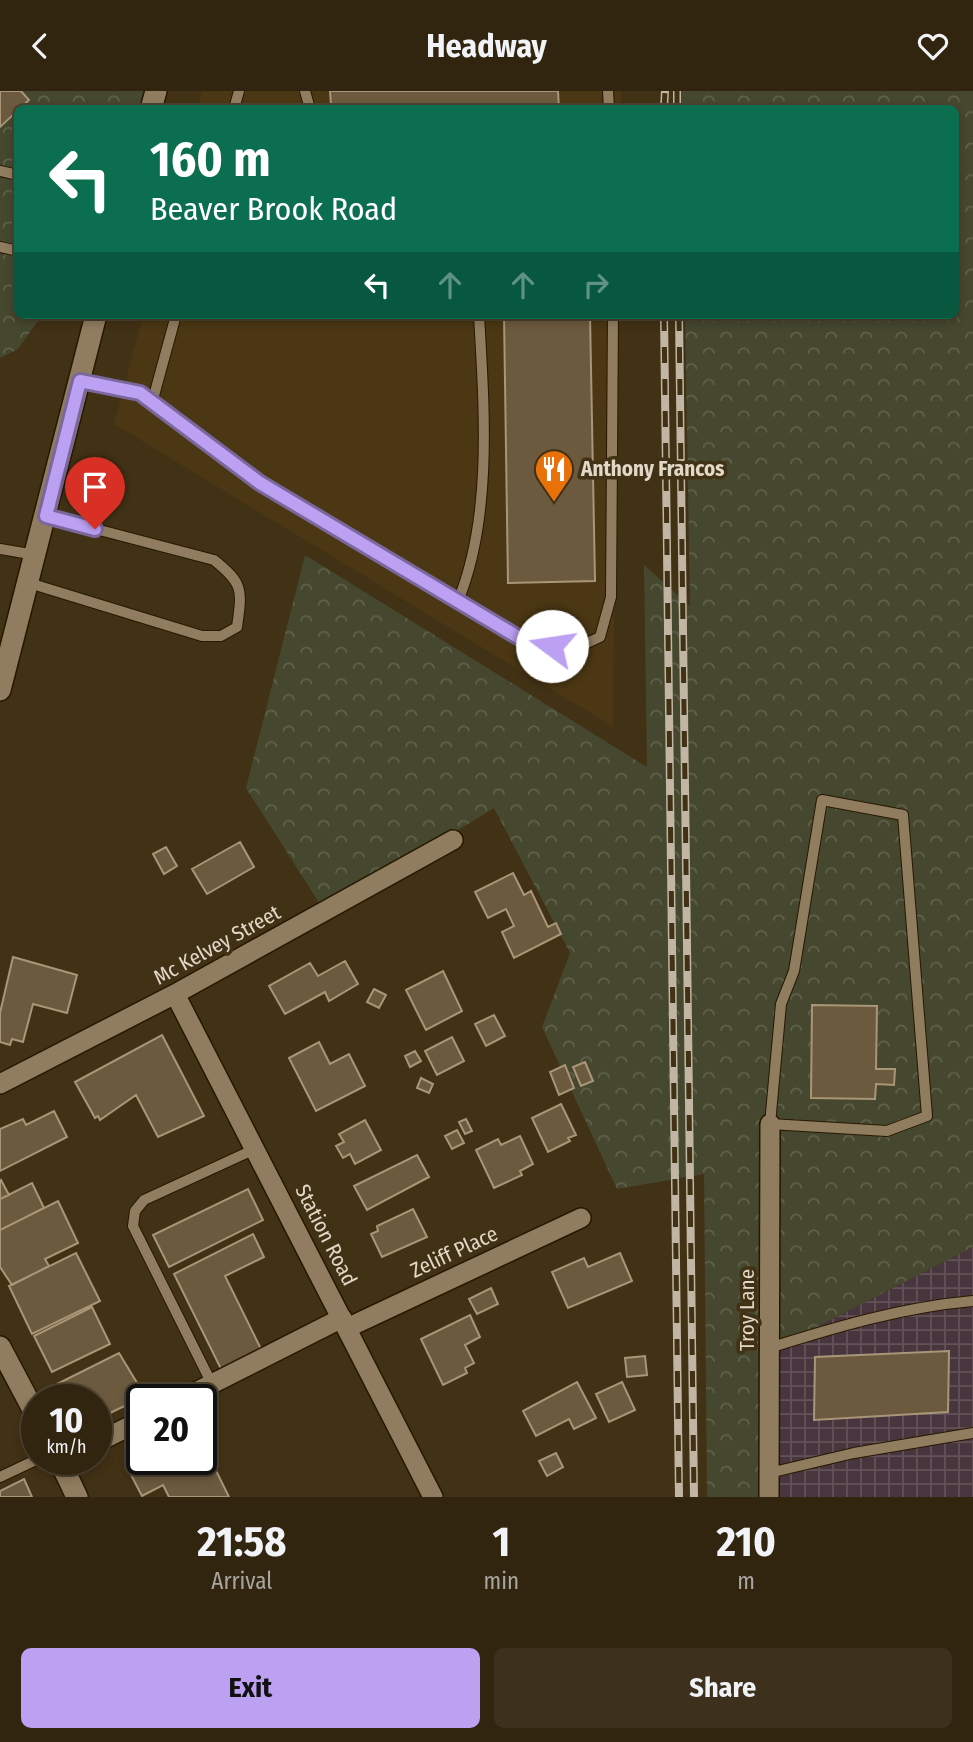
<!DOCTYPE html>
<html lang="en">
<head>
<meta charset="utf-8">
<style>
  :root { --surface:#312510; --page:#3d311e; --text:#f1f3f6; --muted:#a8a59f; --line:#4c4230; --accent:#bca0f2 }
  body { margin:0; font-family:"Fira Sans Condensed",sans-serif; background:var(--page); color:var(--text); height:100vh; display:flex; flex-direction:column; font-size:26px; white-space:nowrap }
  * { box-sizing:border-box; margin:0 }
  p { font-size:23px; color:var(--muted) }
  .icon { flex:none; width:38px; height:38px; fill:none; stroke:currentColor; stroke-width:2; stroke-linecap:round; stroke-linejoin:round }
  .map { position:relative; height:1406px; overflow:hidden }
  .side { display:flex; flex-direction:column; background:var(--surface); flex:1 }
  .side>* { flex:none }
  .hud { position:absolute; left:14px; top:14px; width:945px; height:214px; border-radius:10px; box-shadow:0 4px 10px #0003,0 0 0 2px var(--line); background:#0b6e4f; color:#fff; overflow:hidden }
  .speed { position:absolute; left:21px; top:1293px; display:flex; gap:14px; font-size:35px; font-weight:700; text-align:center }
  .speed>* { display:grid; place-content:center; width:91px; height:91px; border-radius:50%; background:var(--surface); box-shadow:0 4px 10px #0003,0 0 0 2px var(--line); line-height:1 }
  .speed small { font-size:18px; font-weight:400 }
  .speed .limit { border:4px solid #111; border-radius:10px; background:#fff; color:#111 }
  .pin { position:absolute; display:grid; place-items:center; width:60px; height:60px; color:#fff; margin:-72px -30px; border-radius:50% 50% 50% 0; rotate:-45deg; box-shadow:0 0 7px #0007 }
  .pin .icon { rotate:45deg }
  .me { position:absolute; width:77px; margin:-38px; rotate:284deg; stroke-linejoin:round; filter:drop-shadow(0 0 5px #0008) }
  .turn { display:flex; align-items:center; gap:24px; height:147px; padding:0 21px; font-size:32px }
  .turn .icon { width:91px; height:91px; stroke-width:2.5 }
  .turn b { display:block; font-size:49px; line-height:60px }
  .lanes { display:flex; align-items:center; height:66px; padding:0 21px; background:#0003; justify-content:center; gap:35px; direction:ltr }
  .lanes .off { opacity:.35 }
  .eta { display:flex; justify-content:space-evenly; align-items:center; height:119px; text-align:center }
  .eta b { font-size:42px; font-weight:700; line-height:49px }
  .action { display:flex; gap:14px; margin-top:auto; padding:14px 21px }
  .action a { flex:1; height:80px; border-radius:10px; background:var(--accent); color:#111; font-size:28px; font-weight:700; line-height:80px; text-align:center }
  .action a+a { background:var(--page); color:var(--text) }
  header { display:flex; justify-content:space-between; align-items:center; height:91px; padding:0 21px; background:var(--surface); font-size:32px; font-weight:700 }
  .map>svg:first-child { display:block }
  .built { fill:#4b3713 }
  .industrial { fill:url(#industrial-grid) }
  .forest { fill:url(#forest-crowns) }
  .building { fill:#6c5a3e; stroke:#a99678; stroke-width:2 }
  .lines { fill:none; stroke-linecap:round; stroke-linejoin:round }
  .lane-casing { stroke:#271800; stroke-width:12 }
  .street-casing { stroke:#271800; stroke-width:22 }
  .secondary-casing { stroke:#271800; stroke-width:24 }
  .lane { stroke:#907d60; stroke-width:10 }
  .street { stroke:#907d60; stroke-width:19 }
  .secondary { stroke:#907d60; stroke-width:21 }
  .rail-casing { stroke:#c1b6a4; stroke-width:8 }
  .rail { stroke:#413115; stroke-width:5; stroke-dasharray:16; stroke-linecap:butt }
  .route-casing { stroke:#7a689d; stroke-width:18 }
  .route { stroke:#bca0f2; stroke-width:12 }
  .labels { text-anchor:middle; stroke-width:7; stroke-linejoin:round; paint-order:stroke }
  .poi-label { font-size:21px; font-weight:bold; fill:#e2d8c8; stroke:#413115; text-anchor:start }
  .street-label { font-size:21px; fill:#e2d8c8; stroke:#413115 }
</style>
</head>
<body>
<header><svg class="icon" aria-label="back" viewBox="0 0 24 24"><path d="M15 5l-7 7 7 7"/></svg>Headway<svg class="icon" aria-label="heart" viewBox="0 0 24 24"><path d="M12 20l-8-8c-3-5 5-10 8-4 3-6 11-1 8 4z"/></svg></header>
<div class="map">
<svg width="973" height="1406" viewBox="0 0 973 1406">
  <defs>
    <pattern id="industrial-grid" width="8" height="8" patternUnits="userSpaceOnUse" patternTransform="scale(1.75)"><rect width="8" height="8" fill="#48353e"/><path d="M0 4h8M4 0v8" fill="none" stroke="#625258"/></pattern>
    <pattern id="forest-crowns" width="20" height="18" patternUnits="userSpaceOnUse" patternTransform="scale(1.75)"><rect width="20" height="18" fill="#45472e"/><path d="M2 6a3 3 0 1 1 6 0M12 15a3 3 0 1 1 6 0" fill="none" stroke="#60614b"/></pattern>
  </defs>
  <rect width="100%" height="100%" fill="#413115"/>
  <path class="built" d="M202 0H621V18H197Z
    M143 224H618L613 636 114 333Z"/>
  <path class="industrial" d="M973 1156V1406H767L768 1261Z"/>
  <path class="forest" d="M0 0H166L161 17 18 18V224H42L18 258 0 267Z
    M681 0H973V1156L768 1261 767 1406H707L704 1083 617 1098 542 936 570 862 494 717 325 821 246 697 305 464 647 676 644 474 690 515 685 224H956V18L681 17Z"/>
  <path class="building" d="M0 0H21L29 9 0 36Z
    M330 0H558L559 18H334L331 14Z
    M504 224H590L595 490 508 492Z
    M240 751 254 776 207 803 192 778Z
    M166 756 177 775 164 783 153 763Z
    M513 782 524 804 531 800 548 836 556 832 561 843 514 867 502 841 514 835 506 818 488 827 475 801Z
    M13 866 77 884 67 922 33 913 23 951 12 948 10 954 0 951V922Z
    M345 870 358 893 329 910 325 901 285 923 269 895 310 872 318 885Z
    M443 880 462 920 426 939 406 899Z
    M374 898 386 904 379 917 367 911Z
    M812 914 877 915 876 978H895L894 994 876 993 875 1008 811 1007Z
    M494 924 505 945 486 955 475 933Z
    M162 944 204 1025 158 1046 136 1004 100 1029 98 1025 95 1027 75 991Z
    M452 946 464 970 437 984 425 960Z
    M319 951 330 973 349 963 365 995 316 1020 289 967Z
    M415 960 421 970 410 976 405 965Z
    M585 971 593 990 581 995 573 976Z
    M565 974 574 997 559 1004 550 981Z
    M421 987 433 993 429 1002 417 997Z
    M561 1013 576 1044 568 1047 570 1050 548 1061 532 1027Z
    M54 1020 67 1046 0 1080V1038L23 1028 26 1034Z
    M466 1028 472 1040 465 1043 459 1031Z
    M365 1029 381 1059 355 1073 350 1063 343 1067 336 1055 344 1051 339 1043Z
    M457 1039 464 1052 452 1058 445 1045Z
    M520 1045 533 1073 520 1080 522 1084 494 1097 476 1059 498 1048 501 1054Z
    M417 1064 429 1086 367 1119 354 1095Z
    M1 1089 9 1104 0 1108V1090Z
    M32 1092 44 1117 0 1139V1108Z
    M248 1098 263 1129 169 1176 153 1144Z
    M58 1110 78 1152 45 1168 49 1175 12 1194 0 1176V1139Z
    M413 1118 427 1146 382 1166 371 1143 378 1140 377 1135Z
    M253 1143 264 1166 225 1185 262 1260 222 1280 174 1183Z
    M76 1162 100 1210 32 1243 9 1195Z
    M620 1162 632 1190 568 1217 552 1181 584 1167 588 1176Z
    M491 1197 498 1213 477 1223 469 1208Z
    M92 1216 110 1253 52 1281 34 1245Z
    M470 1224 480 1246 465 1254 474 1272 465 1277 467 1282 443 1294 421 1248Z
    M949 1260 948 1321 814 1329 815 1266Z
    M119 1262 145 1305 96 1329V1309H65L57 1293Z
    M645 1265 647 1284 627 1286 625 1267Z
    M577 1291 596 1327 574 1338 569 1328 536 1345 523 1320Z
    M622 1291 635 1319 609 1331 596 1303Z
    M203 1353 229 1406H169L163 1394 142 1405 131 1384 161 1368H201Z
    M556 1362 563 1376 547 1385 539 1370Z
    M24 1388 32 1406H0V1400Z"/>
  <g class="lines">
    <g class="lane-casing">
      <path id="lane" d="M305 0 310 18
        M608 0 609 18
        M234 18 239 0
        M0 80 18 84
        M0 156 18 160
        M80 290 140 302 260 392 528 552 576 557 600 546 611 506 613 224
        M152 312 176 224
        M0 458 36 464
        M29 492 202 545H221L237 536C242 499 244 493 214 469L46 425
        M458 510C493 425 484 315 479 224
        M822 709 903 724 927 1025 887 1040 770 1033 781 913 794 880Z
        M769 1257C836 1236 903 1216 973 1210
        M212 1293 133 1135 135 1120 144 1109 255 1058
        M769 1382 854 1362 973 1342
        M0 1386 38 1368"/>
    </g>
    <g class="street-casing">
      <path id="street" d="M175 903 433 1406
        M0 993 175 903 453 749
        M347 1237 581 1127
        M180 1309 342 1227
        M96 1352 142 1329
        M769 1406 770 1033"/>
    </g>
    <g class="secondary-casing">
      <path id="secondary" d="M151 18 156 0
        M0 599 96 224
        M0 1256 37 1326
        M59 1368 77 1406"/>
    </g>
    <use href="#lane" class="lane"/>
    <use href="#street" class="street"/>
    <use href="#secondary" class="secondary"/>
    <g class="rail-casing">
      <path id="rail" d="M677 0V18
        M664 18 665 0
        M664 224 679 1406
        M679 224 694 1406"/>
    </g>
    <use href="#rail" class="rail"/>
  </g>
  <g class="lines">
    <g class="route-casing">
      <path id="route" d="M95 438 46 425 80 290 140 302 260 392 528 552 552 555"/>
    </g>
    <use href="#route" class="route"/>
  </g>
  <defs>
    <g id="restaurant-pin" transform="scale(2.0125)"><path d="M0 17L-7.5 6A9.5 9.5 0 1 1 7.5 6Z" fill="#e8710a" stroke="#413115"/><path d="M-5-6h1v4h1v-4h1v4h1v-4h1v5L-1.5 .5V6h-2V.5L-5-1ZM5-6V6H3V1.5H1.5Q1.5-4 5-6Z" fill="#fff"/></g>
  </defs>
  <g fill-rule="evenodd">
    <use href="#restaurant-pin" x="554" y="378"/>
  </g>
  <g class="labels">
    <g class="poi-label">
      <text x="581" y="385">Anthony Francos</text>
    </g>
    <g class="street-label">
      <text transform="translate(217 854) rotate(-29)" y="7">Mc Kelvey Street</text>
      <text transform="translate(326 1144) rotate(63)" y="7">Station Road</text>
      <text transform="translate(454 1161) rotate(-25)" y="7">Zeliff Place</text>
      <text transform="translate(747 1219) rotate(-90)" y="7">Troy Lane</text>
    </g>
  </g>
</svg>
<div class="speed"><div>10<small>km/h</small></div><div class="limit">20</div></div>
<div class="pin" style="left:95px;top:438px;background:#d93025"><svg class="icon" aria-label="arrive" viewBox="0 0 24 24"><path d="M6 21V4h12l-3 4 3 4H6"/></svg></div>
<svg class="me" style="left:552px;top:555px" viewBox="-20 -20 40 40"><circle r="19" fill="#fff"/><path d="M0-13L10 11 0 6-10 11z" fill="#bca0f2"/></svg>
<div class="hud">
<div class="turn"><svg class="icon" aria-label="left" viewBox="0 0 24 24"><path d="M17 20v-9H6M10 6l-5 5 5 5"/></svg><div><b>160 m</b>Beaver Brook Road</div></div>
<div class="lanes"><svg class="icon" aria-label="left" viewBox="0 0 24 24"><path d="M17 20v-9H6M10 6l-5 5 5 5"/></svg><svg class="icon off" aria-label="ahead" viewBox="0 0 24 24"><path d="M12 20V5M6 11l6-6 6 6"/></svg><svg class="icon off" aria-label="ahead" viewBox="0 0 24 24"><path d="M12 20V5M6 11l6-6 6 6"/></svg><svg class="icon off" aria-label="right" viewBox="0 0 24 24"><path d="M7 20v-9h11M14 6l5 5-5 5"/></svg></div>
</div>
</div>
<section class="side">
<div class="eta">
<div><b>21:58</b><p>Arrival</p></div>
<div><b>1</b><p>min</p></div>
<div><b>210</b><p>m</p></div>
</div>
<div class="action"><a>Exit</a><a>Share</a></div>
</section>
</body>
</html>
